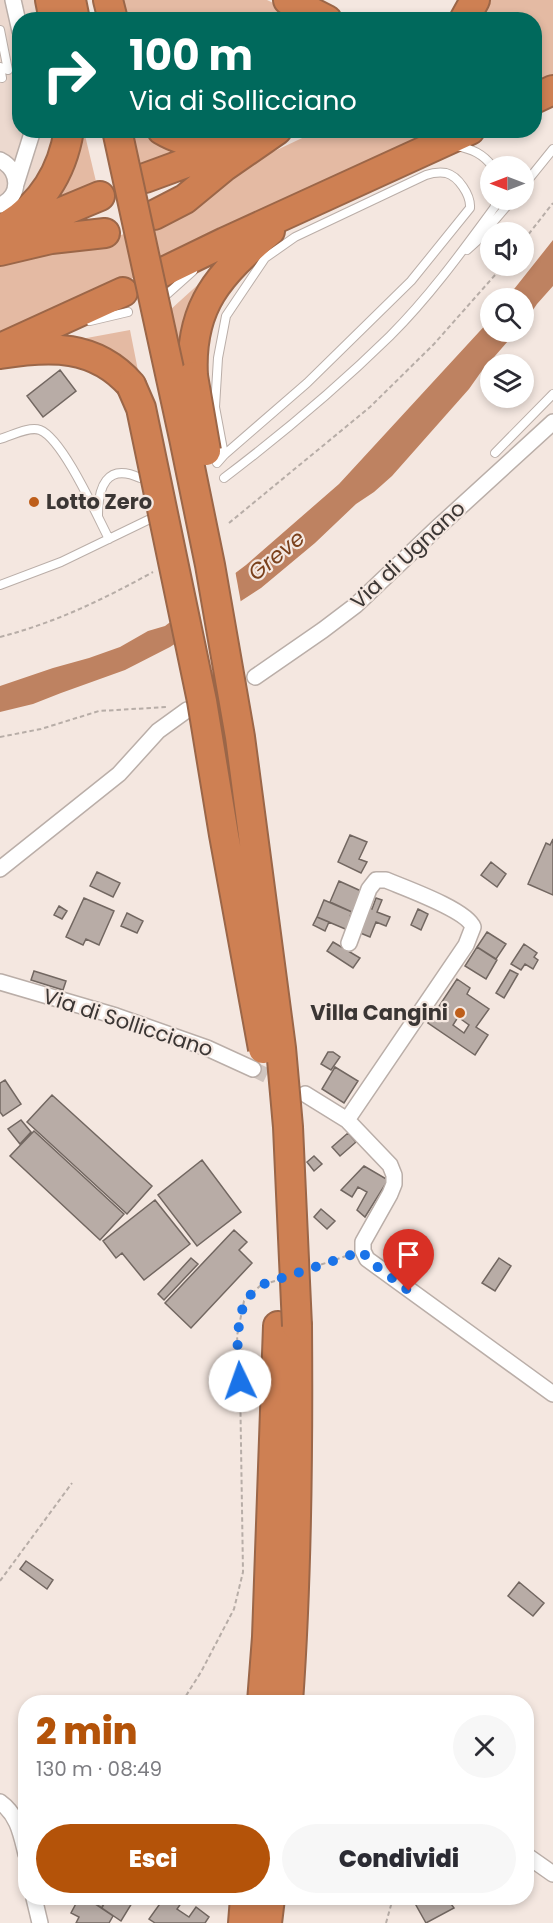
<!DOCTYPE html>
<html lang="it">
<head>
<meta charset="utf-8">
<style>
  :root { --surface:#fff; --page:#f7f7f7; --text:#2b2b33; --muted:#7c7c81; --accent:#b45309 }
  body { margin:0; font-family:Poppins,sans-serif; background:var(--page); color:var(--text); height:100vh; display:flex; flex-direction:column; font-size:22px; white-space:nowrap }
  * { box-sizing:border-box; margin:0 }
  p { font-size:20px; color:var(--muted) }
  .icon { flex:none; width:33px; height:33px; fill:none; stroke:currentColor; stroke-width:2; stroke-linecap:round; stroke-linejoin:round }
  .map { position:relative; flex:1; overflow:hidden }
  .details { position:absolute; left:18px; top:1695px; width:516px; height:210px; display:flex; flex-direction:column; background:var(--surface); border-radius:24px; box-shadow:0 3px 9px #0003 }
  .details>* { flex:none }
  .banner { position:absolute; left:12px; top:12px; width:530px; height:126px; border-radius:24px; box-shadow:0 3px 9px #0003; background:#00695c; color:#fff; overflow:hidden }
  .needle { width:39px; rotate:270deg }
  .tools { position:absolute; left:480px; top:156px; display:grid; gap:12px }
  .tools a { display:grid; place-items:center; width:54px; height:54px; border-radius:50%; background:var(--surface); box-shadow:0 3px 9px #0003; font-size:30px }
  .pin { position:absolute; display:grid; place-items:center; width:51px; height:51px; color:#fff; margin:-62px -26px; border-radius:50% 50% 50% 0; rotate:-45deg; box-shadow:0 0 6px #0007 }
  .pin .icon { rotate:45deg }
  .me { position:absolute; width:66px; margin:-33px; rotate:357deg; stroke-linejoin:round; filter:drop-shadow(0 0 4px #0008) }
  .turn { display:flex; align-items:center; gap:21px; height:126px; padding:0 18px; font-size:27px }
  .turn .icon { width:78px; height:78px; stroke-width:2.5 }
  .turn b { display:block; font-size:42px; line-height:51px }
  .round { display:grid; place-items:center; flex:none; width:63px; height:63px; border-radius:32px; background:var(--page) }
  .headline { display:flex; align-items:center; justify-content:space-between; height:102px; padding:0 18px }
  h1 { font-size:36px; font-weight:800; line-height:45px; color:var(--accent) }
  .primary-button { display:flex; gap:12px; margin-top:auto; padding:12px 18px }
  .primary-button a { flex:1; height:69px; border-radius:36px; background:var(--accent); color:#fff; font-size:24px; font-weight:800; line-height:69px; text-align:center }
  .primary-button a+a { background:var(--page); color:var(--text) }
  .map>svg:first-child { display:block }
  .built { fill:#ecd9cf }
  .green { fill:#e4baa3 }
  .water { fill:#be8261 }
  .pier { fill:#f4e7e0 }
  .building { fill:#b8aca6; stroke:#726761; stroke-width:1.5; fill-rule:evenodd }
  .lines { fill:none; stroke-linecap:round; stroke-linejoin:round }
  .street-tunnel { stroke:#cfc4be; stroke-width:15; stroke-dasharray:15 8; stroke-linecap:butt }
  .lane-casing { stroke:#baaea8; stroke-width:10 }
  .street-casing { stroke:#baaea8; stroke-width:18 }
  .highway-casing { stroke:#9b6648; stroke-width:32 }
  .path { stroke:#b7ada7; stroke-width:2; stroke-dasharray:4.5 3; stroke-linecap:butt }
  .lane { stroke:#fff; stroke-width:8 }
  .street { stroke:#fff; stroke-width:15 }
  .highway { stroke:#ce8053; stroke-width:28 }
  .highway-bridge-casing { stroke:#9b6648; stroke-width:32; stroke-linecap:butt }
  .highway-bridge { stroke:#ce8053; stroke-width:28 }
  .route { stroke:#1a73e8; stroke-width:10; stroke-dasharray:0 18 }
  .poi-dot { fill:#be5e1a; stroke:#f4e7e0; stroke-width:2 }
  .labels { text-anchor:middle; stroke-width:4.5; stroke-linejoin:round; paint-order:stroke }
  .poi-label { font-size:21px; font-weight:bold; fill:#3b3634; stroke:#f4e7e0; text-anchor:start }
  .street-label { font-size:21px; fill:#3b3634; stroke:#f4e7e0 }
  .water-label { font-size:22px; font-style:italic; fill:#7a401b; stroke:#f4e7e0 }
</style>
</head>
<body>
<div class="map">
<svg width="553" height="1923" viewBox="0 0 553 1923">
  <rect width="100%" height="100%" fill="#f4e7e0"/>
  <path class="built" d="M0 0H38L43 19 20 20V130L56 131 55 146 34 189 0 215Z"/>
  <path class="green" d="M116 0H267L307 19H121Z
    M484 0H553V78L534 85V20H474Z
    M77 131H84L98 190 40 214Z
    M130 131H145L152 137 198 152 140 175Z
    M317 131H438C293 201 149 274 0 337V259L111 238 154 225 228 173Z
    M223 262 184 378 170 310Z
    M130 330 143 396 65 342Z"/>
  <path class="water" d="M553 240V286L537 304 524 323V298H507Z
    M490 320V332H516L481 372 469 389 392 476 374 492 356 504 315 543 261 588 170 647 125 670 61 693 33 704 0 712V686L53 668 89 658 120 647 148 631 165 626 246 565 339 484Z"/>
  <path class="pier" d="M235 570 241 603 177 646 172 618Z"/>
  <path class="building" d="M60 370 76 391 43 417 27 396Z
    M350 835 367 842 359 859 367 862 361 873 338 862Z
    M553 839V895L528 884 546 843 550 845Z
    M491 862 506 874 497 887 481 875Z
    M97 872 120 883 113 897 90 886Z
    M339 881 361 891 352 912 330 902Z
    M84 898 114 911 99 945 86 939 83 945 66 937Z
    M376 898 382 900 377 912 390 917 386 926 376 922 370 937 358 932 368 907 372 909Z
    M324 900 352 912 350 916 356 918 350 931 317 917Z
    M59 906 67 911 62 919 54 915Z
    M418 909 428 914 421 930 411 925Z
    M127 913 143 921 137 933 121 926Z
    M317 917 329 922 325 931 313 925Z
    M487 932 506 944 496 959 477 947Z
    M333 942 360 958 353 968 327 951Z
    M524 944 537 953 534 957 538 960 533 969 525 964 521 970 511 964Z
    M477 947 497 960 486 979 465 966Z
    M510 970 518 974 504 998 496 993Z
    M34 971 66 981 63 990 31 980Z
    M457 979 470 988 467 994 489 1009 476 1027 488 1035 475 1055 428 1023ZM458 1017 469 1025 464 1033 453 1025Z
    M328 1052H333L340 1057 331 1070 321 1064Z
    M335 1067 358 1081 344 1103 322 1089Z
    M5 1080 21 1104 3 1116 0 1112V1083Z
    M52 1095 152 1186 127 1214 27 1122Z
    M21 1120 31 1132 20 1144 8 1129Z
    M34 1131 124 1214 100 1240 10 1156Z
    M348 1133 356 1142 340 1156 332 1147Z
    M314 1156 322 1164 314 1171 307 1162Z
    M202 1160 241 1212 197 1246 158 1195Z
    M364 1166 388 1180 365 1217 357 1210 367 1192 358 1187 352 1197 341 1190Z
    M155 1200 190 1244 144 1280 122 1253 116 1258 103 1241Z
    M321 1209 335 1221 327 1229 314 1217Z
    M234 1230 247 1242 239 1250 252 1263 191 1328 165 1303Z
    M191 1258 198 1264 164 1300 158 1294Z
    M499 1258 511 1266 495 1291 482 1283Z
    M26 1561 53 1580 47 1589 20 1569Z
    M519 1582 544 1603 533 1616 508 1596Z
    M79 1898H86L113 1916 109 1923H76L79 1917 71 1913Z
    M86 1898H105L102 1908Z
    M107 1898H124L132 1903 121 1921 102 1908Z
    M164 1898H182L184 1899 177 1909 189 1917 196 1907 209 1917 205 1923H155L149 1919Z
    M412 1898H455L449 1901 454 1908 426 1923Z"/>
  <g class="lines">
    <path class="street-tunnel" d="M253 1069 286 1085"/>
    <g class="lane-casing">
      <path id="lane" d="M0 30 8 70
        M0 67 2 78
        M457 146C472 149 483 154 492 166
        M524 185 553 149
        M467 250 477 241 512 200
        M165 296 193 271
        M90 321 128 312
        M0 439C11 436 29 426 40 430 63 439 97 516 109 539
        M495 453 553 394
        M217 463 224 455 307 383 411 281 470 208C471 195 458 176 446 173 439 172 432 173 426 175L295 237 265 258 226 316 218 358 215 407 224 455
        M224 478C282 434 338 387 390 336 429 297 461 253 494 208L497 200
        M98 516C98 488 106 462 140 478
        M0 585 61 562 150 519"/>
    </g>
    <g class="street-casing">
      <path id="street" d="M13 0 20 31
        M0 160C20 170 22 196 0 205
        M16 184 33 130
        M255 677 323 630 356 605 436 529 553 422
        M0 869 119 774 158 731 187 710
        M0 982 116 1016 207 1048 253 1069
        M305 1094 347 1120 390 1165 394 1175V1184L390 1194 363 1242V1251L367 1259 553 1394
        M347 1120 466 945 473 927C467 910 405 888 386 880H376L369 889 349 943
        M0 1802C18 1815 21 1834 26 1854
        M526 1855 553 1874
        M34 1898 40 1923"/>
    </g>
    <g class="highway-casing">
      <path id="highway" d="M50 0 54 20
        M71 0 75 20
        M108 0 113 20
        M288 0 327 20
        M464 20 475 0
        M534 99 553 90
        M162 130C182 142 203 145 226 141
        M145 178 243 142
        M154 215 185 199 225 166 277 130
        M0 230C39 209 62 174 69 130
        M16 231 100 196
        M0 251 51 239 105 233
        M159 274 225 242 470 130
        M7 345 123 292
        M0 354C50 346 95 344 131 385
        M193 376C189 305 220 274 270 231
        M262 1702 267 1637 278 1326
        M288 1702C297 1577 298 1451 297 1326
        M243 1923 245 1898
        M267 1923 270 1898"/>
    </g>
    <path class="path" d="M524 240 553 203
      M229 523 370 407 434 344 503 266
      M0 637C57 622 102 600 153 572
      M0 737 41 729 99 711 167 707
      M314 1267 349 1255
      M0 1581 72 1483
      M182 1702 201 1672 234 1609 243 1572 240 1381 237 1336 244 1301 261 1285 275 1281
      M386 1923 393 1898"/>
    <use href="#lane" class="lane"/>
    <use href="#street" class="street"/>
    <use href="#highway" class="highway"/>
    <g class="highway-bridge-casing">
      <path id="highway-bridge" d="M117 130 184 438 210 565 240 737 281 1048 288 1127 297 1326
        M193 376 206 451
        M131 385 141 408 202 701 224 835 263 1049"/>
    </g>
    <use href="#highway-bridge" class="highway-bridge"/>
  </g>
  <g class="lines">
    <path class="route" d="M240 1381 237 1336 244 1301 261 1285 363 1251 367 1259 409 1291"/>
  </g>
  <g class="poi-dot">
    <circle cx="34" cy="502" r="6"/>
    <circle cx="460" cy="1013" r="6"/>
  </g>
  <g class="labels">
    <g class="poi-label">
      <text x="46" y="509">Lotto Zero</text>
      <text x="448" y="1020" text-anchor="end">Villa Cangini</text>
    </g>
    <g class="street-label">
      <text transform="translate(408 555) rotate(-43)" y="7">Via di Ugnano</text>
      <text transform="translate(128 1023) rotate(18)" y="7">Via di Sollicciano</text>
    </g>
    <g class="water-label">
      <text transform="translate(276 555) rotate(-39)" y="8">Greve</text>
    </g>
  </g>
</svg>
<div class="tools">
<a><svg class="needle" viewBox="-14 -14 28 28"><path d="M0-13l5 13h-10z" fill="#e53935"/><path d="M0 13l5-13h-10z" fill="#7c7c81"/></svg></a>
<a><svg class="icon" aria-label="sound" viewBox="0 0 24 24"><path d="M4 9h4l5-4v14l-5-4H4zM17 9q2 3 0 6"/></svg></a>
<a><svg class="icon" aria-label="search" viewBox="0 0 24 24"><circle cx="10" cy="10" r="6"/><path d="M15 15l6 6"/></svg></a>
<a><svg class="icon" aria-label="layers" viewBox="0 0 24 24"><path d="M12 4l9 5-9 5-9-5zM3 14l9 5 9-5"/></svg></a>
</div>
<div class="pin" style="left:409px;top:1291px;background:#d93025"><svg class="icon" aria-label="arrive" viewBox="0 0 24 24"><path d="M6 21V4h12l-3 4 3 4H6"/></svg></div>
<svg class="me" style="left:240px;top:1381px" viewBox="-20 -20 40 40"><circle r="19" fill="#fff"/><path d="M0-13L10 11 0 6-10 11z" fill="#1a73e8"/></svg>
<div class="banner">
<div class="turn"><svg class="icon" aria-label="right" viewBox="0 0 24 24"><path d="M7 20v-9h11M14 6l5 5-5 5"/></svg><div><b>100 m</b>Via di Sollicciano</div></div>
</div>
<section class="details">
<div class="headline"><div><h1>2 min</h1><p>130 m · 08:49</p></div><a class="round"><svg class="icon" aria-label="close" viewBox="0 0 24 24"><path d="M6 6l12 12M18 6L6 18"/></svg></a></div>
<div class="primary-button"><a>Esci</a><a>Condividi</a></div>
</section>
</div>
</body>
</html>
